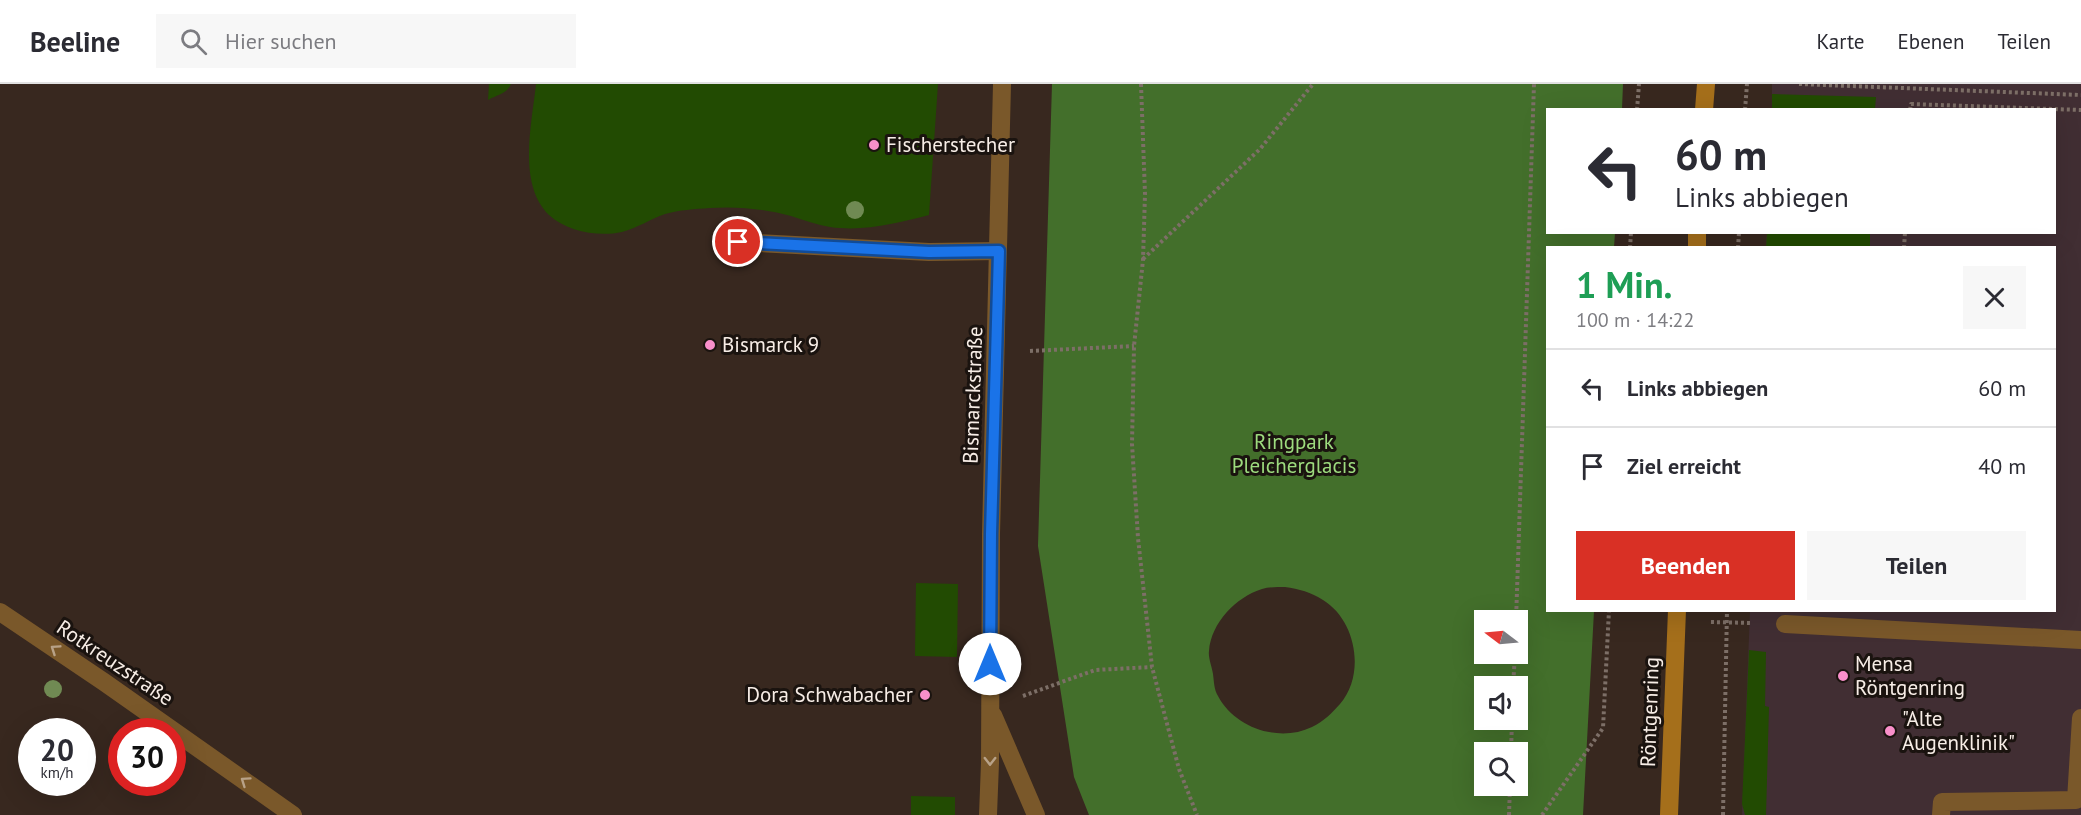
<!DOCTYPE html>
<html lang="de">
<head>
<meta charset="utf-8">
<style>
  :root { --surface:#fff; --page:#f7f7f7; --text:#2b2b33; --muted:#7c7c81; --line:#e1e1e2; --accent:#d93025 }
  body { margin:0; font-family:"PT Sans",sans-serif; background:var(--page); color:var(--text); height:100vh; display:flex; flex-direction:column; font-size:22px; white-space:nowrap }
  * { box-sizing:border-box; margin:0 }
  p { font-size:20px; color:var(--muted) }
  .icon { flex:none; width:33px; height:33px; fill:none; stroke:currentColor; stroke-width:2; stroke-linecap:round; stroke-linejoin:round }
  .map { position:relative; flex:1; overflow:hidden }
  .panel { position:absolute; left:1546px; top:162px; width:510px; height:366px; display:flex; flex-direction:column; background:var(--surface); border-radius:0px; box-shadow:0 6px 24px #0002 }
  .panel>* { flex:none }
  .banner { position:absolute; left:1546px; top:24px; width:510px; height:126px; border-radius:0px; box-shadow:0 6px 24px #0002; background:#fff; color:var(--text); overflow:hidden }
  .needle { width:39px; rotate:286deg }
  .controls { position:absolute; left:1474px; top:526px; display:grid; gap:12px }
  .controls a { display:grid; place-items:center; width:54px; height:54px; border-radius:0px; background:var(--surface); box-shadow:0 6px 24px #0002; font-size:30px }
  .speed { position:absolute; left:18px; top:634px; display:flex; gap:12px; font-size:30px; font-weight:700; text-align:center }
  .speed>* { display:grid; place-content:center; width:78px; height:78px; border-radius:50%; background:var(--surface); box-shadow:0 6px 24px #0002; line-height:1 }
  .speed small { font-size:15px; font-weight:400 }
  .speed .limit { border:9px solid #d22; background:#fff; color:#111 }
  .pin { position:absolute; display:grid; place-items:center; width:51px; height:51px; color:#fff; margin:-26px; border:3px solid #fff; border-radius:50%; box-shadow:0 2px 6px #0007 }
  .me { position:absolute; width:66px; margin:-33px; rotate:0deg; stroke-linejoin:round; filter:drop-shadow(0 0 4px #0008) }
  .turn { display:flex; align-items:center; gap:21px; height:126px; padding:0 30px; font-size:27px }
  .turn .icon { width:78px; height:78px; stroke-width:2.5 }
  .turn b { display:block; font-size:42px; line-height:51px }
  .round { display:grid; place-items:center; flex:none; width:63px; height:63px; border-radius:0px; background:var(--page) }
  .headline { display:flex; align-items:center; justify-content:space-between; height:102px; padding:0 30px }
  h1 { font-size:36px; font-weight:700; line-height:45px; color:#1e9e55 }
  .button { display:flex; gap:12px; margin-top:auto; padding:12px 30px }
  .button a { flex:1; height:69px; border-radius:0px; background:var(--accent); color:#fff; font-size:24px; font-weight:700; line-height:69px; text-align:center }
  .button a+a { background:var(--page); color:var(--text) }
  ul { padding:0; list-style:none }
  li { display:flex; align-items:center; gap:18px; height:78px; padding:0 30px; border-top:2px solid var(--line) }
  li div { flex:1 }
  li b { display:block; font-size:22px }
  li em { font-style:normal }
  header { display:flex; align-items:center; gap:36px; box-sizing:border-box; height:84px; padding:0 30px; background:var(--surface); border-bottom:2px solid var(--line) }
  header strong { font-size:28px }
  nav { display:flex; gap:33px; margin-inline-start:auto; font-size:21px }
  .search { width:420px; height:54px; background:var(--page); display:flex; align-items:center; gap:15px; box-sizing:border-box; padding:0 21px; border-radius:0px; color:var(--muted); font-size:22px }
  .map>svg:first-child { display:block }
  .education { fill:#412e33 }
  .green { fill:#224b02 }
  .forest { fill:#436f2b; fill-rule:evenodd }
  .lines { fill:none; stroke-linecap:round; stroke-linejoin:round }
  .path { stroke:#7d6f67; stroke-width:4; stroke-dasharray:3 3; stroke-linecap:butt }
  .lane { stroke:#7a582a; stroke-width:18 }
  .street { stroke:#7a582a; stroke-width:18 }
  .secondary { stroke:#a56f1b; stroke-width:18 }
  .tree { fill:#708a53 }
  .oneway { stroke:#b8a288 }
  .route-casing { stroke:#114b97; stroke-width:15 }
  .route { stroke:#1a73e8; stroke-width:10 }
  .poi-dot { fill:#f98fca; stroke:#1a130f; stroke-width:2 }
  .labels { text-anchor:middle; stroke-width:6; stroke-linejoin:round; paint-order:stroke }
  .poi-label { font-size:21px; fill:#f7ede6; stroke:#1a130f; text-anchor:start }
  .street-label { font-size:21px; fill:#f7ede6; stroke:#1a130f }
  .park-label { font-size:21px; fill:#9ddb7e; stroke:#1a130f }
</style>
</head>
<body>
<header>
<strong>Beeline</strong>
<div class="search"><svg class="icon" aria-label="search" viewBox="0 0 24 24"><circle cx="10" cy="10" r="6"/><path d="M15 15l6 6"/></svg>Hier suchen</div>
<nav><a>Karte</a><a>Ebenen</a><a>Teilen</a></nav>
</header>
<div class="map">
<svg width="2081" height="731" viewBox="0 0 2081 731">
  <rect width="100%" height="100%" fill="#38281f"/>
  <path class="education" d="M1772 0H2081V731H1742L1750 527 2055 526V164L1766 163 1767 149 2055 148V26L1772 25Z"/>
  <path class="green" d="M489 0H511C507 10 497 11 488 16Z
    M536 0H938L929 131C898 139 864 148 830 143 817 141 804 136 791 132 765 125 737 122 710 124 695 125 679 126 665 130 651 135 637 144 622 148 599 153 567 148 549 131 517 100 532 39 536 0Z
    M1772 10 1876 13 1875 25H1772Z
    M1767 149H1870V163H1766Z
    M916 499 958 500 957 573 915 572Z
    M1749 566 1766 568 1765 622 1769 623 1766 731H1745L1742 720Z
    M911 712 955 713V731H911Z"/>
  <path class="forest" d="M1052 0H1623L1622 25 1548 26V148L1615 149 1614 163 1548 164V526L1594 527 1583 731H1089L1074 693 1038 462ZM1285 503C1299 505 1311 508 1323 516 1356 536 1366 590 1340 620 1332 629 1324 637 1312 643 1279 659 1235 644 1218 612 1214 606 1214 597 1213 590 1212 583 1208 574 1209 567 1211 539 1236 513 1262 505 1269 503 1278 503 1285 503ZM1485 537H1518V570H1485ZM1485 603H1518V636H1485ZM1485 669H1518V702H1485Z"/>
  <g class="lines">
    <path class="path" d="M1141 0 1145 110 1143 176 1134 262 1132 360 1138 454 1152 583 1179 685 1197 731
      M1799 0 2081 11
      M1637 26 1639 0
      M1745 26 1747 0
      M1910 26 1911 20 2081 26
      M1630 164 1631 148
      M1738 164 1739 148
      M1904 164 1905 148
      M1143 175 1260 65 1313 0
      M1030 267 1134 262
      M1516 537 1534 0
      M1711 538 1751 539
      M1513 603 1515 570
      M1023 612 1095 586 1152 583
      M1511 669 1512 636
      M1509 731 1510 702
      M1542 731 1603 644 1609 526
      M1723 731 1727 526"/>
    <path class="lane" d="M738 158 929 168 998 167
      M1785 540 2081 556
      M1941 731 1942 718 2076 716 2081 634"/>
    <path class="street" d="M0 528 104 598 293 731
      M993 631 1036 731
      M988 731 990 679 991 450 1002 0"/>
    <path class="secondary" d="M1704 26 1706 0
      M1697 164V148
      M1669 731 1677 526"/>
  </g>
  <g class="tree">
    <circle cx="855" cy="126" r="9"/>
    <circle cx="53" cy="605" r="9"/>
  </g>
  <defs><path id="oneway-chevron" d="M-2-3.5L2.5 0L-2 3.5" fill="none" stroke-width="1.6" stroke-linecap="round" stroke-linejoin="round" transform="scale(1.5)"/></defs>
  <g class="oneway">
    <use href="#oneway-chevron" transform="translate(55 565) rotate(-146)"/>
    <use href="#oneway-chevron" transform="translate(990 677) rotate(90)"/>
    <use href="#oneway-chevron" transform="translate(245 697) rotate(-145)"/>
  </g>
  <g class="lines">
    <g class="route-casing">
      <path id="route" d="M738 158 929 168 999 167 991 450 990 580"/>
    </g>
    <use href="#route" class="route"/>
  </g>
  <g class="poi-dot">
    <circle cx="874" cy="61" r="6"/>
    <circle cx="710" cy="261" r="6"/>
    <circle cx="1843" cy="592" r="6"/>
    <circle cx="925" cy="611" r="6"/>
    <circle cx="1890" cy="647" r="6"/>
  </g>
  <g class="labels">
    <g class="poi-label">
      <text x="886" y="68">Fischerstecher</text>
      <text x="722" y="268">Bismarck 9</text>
      <text x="1855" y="587">Mensa<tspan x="1855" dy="24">Röntgenring</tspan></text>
      <text x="913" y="618" text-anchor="end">Dora Schwabacher</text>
      <text x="1902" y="642">"Alte<tspan x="1902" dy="24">Augenklinik"</tspan></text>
    </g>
    <g class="street-label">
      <text transform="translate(973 311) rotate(-88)" y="7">Bismarckstraße</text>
      <text transform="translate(115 579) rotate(34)" y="7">Rotkreuzstraße</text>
      <text transform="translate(1650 628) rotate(-88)" y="7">Röntgenring</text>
    </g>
    <g class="park-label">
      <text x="1294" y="365">Ringpark<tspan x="1294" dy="24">Pleicherglacis</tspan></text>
    </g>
  </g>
</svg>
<div class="controls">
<a><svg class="needle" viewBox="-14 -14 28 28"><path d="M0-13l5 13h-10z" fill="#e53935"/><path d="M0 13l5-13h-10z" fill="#7c7c81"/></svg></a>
<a><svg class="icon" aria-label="sound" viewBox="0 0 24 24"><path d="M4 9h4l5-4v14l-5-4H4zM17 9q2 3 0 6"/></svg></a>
<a><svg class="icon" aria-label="search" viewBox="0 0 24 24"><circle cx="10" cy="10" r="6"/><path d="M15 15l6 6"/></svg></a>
</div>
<div class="speed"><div>20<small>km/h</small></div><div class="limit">30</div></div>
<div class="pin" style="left:738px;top:158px;background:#d93025"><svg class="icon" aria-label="arrive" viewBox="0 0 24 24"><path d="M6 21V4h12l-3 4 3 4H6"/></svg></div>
<svg class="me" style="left:990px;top:580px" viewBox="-20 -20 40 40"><circle r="19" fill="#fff"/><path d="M0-13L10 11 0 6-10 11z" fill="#1a73e8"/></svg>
<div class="banner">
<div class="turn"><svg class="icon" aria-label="left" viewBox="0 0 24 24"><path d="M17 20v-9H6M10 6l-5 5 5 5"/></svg><div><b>60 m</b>Links abbiegen</div></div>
</div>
<section class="panel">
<div class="headline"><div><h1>1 Min.</h1><p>100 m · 14:22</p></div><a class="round"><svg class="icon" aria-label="close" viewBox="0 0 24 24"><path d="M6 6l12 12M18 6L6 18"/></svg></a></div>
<ul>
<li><svg class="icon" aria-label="left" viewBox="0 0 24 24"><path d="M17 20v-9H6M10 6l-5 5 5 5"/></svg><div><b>Links abbiegen</b></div><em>60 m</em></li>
<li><svg class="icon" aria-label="arrive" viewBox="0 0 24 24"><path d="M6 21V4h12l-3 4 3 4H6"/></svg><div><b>Ziel erreicht</b></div><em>40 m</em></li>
</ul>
<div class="button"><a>Beenden</a><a>Teilen</a></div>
</section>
</div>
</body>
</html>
